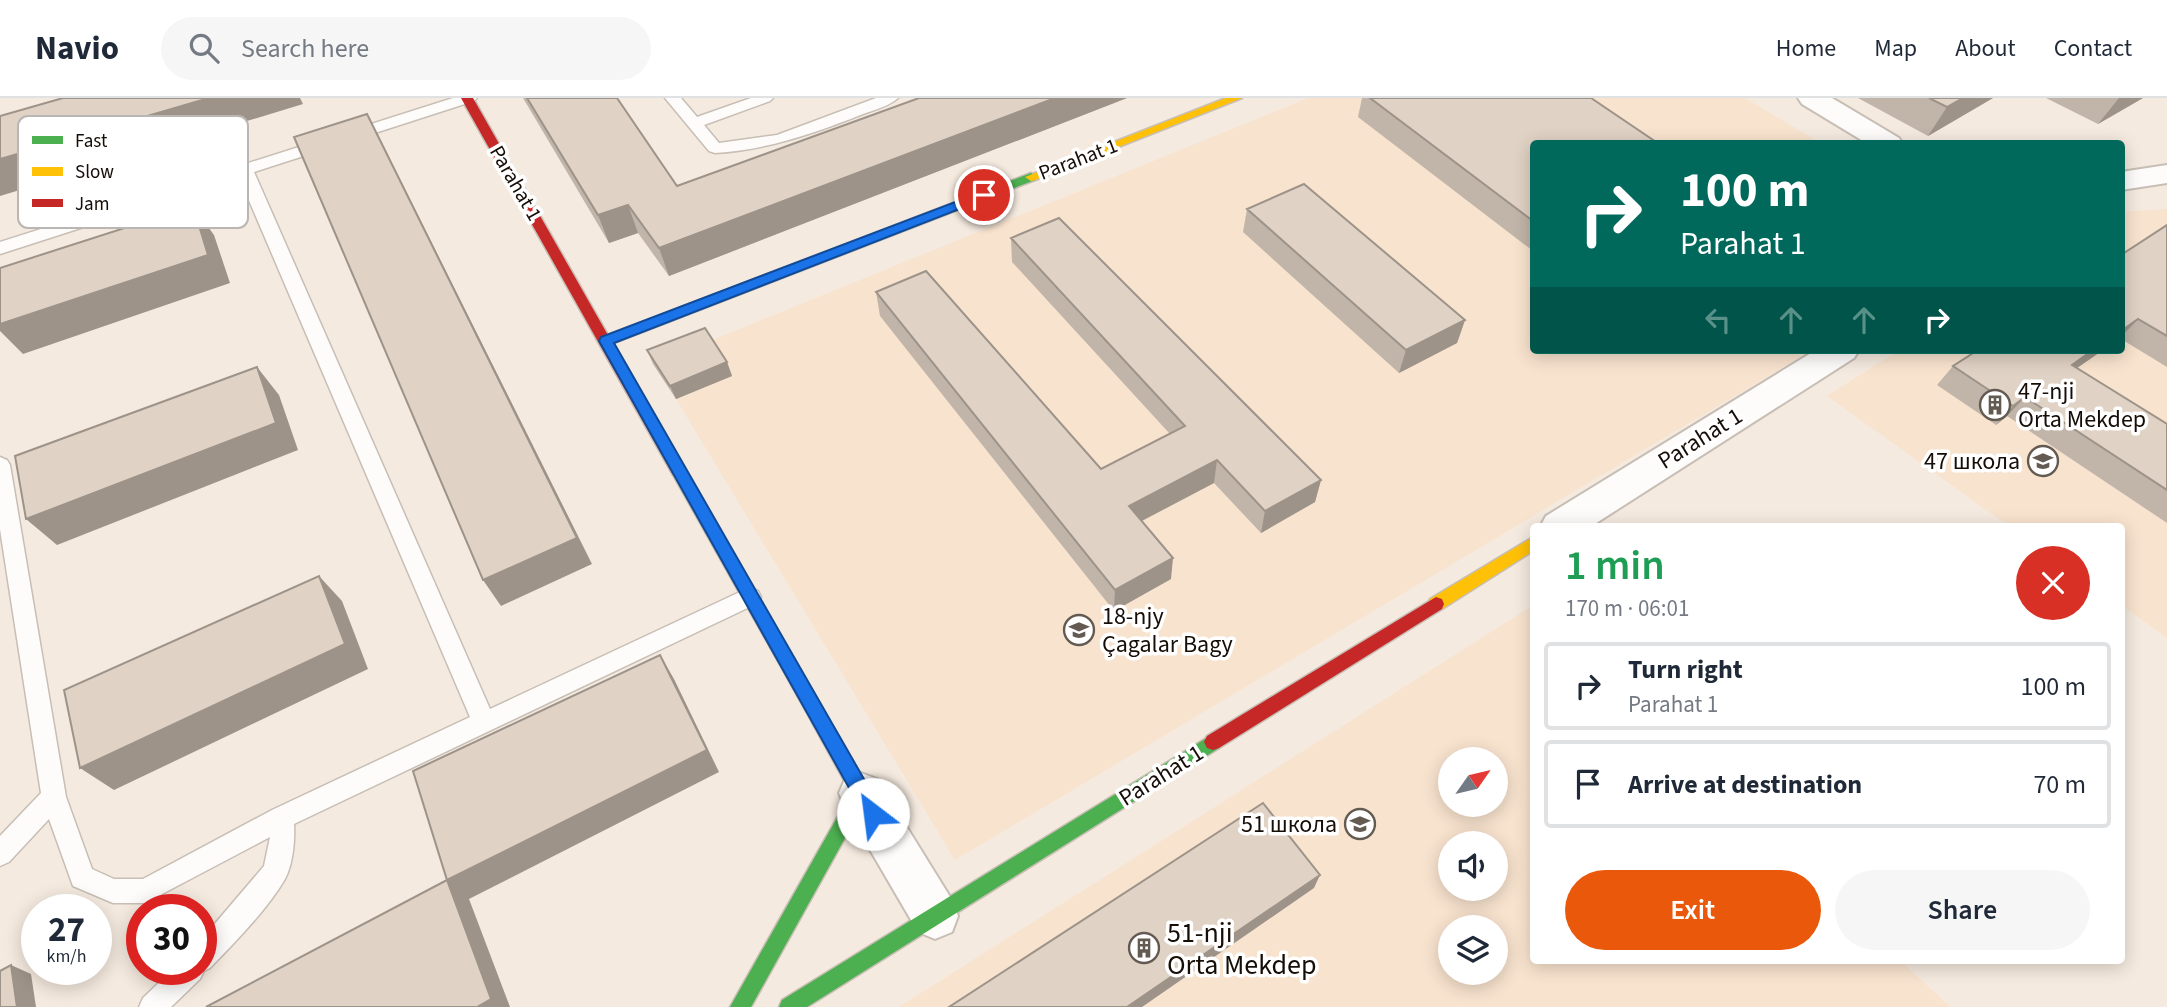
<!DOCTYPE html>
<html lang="en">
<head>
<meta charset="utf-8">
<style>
  :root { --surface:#fff; --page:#f6f6f7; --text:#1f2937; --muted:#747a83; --line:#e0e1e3; --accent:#ea580c }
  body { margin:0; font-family:"Source Sans 3",sans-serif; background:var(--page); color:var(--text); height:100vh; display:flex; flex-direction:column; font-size:26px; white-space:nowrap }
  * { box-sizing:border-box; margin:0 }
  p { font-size:23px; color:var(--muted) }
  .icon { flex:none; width:38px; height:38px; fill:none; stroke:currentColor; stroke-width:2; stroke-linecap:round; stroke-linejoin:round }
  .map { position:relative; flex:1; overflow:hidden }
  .panel { position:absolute; left:1530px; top:425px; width:595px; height:441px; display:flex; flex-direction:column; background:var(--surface); border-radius:7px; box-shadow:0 4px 18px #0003 }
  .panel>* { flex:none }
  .banner { position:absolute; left:1530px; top:42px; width:595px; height:214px; border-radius:7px; box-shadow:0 4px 18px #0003; background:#00695c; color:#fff; overflow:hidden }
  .needle { width:46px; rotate:56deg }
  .buttons { position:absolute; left:1438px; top:649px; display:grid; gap:14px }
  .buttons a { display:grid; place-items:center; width:70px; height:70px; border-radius:50%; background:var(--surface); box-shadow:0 4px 18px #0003; font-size:35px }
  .speed { position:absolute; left:21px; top:796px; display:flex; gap:14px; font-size:35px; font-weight:700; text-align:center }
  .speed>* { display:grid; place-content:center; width:91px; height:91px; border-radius:50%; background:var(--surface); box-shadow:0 4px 18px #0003; line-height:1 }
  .speed small { font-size:18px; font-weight:400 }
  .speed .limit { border:10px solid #d22; background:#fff; color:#111 }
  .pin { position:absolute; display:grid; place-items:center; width:60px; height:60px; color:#fff; margin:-30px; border:4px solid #fff; border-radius:50%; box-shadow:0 2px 7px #0007 }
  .me { position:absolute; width:77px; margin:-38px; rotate:330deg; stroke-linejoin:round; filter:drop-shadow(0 0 5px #0008) }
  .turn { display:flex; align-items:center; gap:24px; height:147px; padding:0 35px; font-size:32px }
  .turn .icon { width:91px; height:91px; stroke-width:2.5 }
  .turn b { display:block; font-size:49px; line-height:60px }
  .lanes { display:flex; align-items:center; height:66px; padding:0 35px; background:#0003; justify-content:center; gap:35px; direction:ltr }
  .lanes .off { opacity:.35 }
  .round { display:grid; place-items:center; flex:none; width:74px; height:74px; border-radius:37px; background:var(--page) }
  .headline { display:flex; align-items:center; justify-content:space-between; height:119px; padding:0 35px }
  h1 { font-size:42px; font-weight:600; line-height:52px; color:#1e9e55 }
  .cta { display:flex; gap:14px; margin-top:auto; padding:14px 35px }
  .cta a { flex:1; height:80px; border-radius:42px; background:var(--accent); color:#fff; font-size:28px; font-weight:600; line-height:80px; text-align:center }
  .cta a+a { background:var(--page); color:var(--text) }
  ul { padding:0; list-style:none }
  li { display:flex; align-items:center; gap:21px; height:88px; margin:0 14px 10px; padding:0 21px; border:4px solid var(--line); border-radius:7px }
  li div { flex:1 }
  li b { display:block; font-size:26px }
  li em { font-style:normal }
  header { display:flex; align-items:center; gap:42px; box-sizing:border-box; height:98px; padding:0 35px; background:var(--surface); border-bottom:2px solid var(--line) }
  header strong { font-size:33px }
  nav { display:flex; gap:38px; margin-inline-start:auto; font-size:24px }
  .search { width:490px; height:63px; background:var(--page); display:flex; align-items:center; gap:18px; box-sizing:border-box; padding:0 24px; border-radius:38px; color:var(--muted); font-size:26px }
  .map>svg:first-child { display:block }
  .built { fill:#f8e3ce; fill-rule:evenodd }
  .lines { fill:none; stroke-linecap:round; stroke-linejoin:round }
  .lane-casing { stroke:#c7beb5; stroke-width:3 }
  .street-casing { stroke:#c7beb5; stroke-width:4 }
  .fast-casing { stroke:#c7beb5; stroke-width:3 }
  .slow-casing { stroke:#c7beb5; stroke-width:3 }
  .jam-casing { stroke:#c7beb5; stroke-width:3 }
  .lane { fill:#fefcfa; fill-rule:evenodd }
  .street { fill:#fefcfa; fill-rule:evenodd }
  .fast { fill:#4caf50; fill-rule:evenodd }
  .slow { fill:#ffc107; fill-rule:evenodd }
  .jam { fill:#c62828; fill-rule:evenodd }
  .wall { fill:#c1b5a9 }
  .shaded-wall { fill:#9d9389 }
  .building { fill:#e0d2c4; stroke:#9d9389; stroke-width:2 }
  .route { fill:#1a73e8; stroke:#114b97; stroke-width:2 }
  .labels { text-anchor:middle; stroke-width:7; stroke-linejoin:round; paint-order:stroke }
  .far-street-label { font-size:21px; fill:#150d06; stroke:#fff }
  .poi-label { font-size:24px; fill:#150d06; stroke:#fff; text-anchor:start }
  .street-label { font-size:24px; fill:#150d06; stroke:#fff }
  .near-poi-label { font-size:28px; fill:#150d06; stroke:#fff; text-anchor:start }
  .key { fill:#fff; stroke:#b9b6b4; stroke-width:2 }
  .key-label { font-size:19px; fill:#150d06 }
</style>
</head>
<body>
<header>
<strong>Navio</strong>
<div class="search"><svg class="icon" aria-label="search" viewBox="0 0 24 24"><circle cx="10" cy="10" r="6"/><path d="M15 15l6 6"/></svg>Search here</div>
<nav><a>Home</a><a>Map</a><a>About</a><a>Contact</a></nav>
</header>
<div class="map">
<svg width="2167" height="909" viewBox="0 0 2167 909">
  <rect width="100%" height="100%" fill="#f5eadf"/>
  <path class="built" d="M1308 0H1745L1820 45 1533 46V252H1812L955 762 676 301 732 278 710 243Z
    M2167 111V540L2121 507V429H2010L1827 298 1899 252H2121V114Z
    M1532 508 1533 863H1901L1950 909H899ZM1451 662H1496V707H1451ZM1451 746H1496V791H1451ZM1451 830H1496V875H1451Z"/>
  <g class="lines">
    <g class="lane-casing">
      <path id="lane" d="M453 0H477L474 3 254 74 490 611 742 493 750 490 758 493 761 499 758 505 294 726C295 742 293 766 285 781 267 812 235 844 210 870L204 873 200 881 171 909H139L143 900 172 872H201V842L264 768 270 739 145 805H113L73 788 49 721 9 764 0 768V738L41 695 0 431V359L7 362 10 367 66 699 92 771 114 781H143L272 712 470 619 239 79 0 156V144Z
        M665 0H681L697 19 751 0H773L770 3 704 27 719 45 777 37 876 0H898C890 8 874 12 863 16 815 35 767 52 715 55L709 53Z"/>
    </g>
    <g class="street-casing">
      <path id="street" d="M1798 0H1832L1899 40 1903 46H1868L1802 6Z
        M2167 67V85L2121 92V74Z
        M1816 252H1859L1854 260 1590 429H1540L1546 418Z
        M861 675 877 681 952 802 958 818 952 834 935 841 918 834 845 709 839 695 845 681Z"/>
    </g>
    <g class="fast-casing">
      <path id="fast" d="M1031 75 1037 79 1035 82 611 246 606 248 599 243 601 240Z
        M821 616 827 619 870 695 751 909H730L851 695 812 624 815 619Z
        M1213 636 1219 638 1222 644 1219 650 807 909H779L782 902Z"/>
    </g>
    <g class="slow-casing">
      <path id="slow" d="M1226 0H1242L1035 82 1031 83 1025 79Z
        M678 367 683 369 827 619 830 624 827 629 821 632 815 629 671 373Z
        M1533 439V453L1442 511 1436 513 1430 511 1428 506 1430 501Z"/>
    </g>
    <g class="jam-casing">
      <path id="jam" d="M461 0H473L683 369 685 373 683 377H673Z
        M1436 499 1442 501 1444 506 1442 511 1219 650 1213 652 1207 650 1204 644 1207 638Z"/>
    </g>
    <use href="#lane" class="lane"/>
    <use href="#street" class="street"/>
    <use href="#fast" class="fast"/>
    <use href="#slow" class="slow"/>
    <use href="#jam" class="jam"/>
  </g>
  <path class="wall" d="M523 0H617L677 88 919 0H1127L669 178 638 135 609 145Z
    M1362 0H1591L1533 46V153L1358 19Z
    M1858 0H1993L1928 38Z
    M2046 0H2143L2098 26Z
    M1247 111 1465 222 1457 245 1399 275 1243 134Z
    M2167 127V269L2121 241V157Z
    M1011 140 1321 382 1315 404 1261 435 1214 385 1142 423 1171 481 1114 513 880 218 876 194 1101 371 1170 336 1012 164Z
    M647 252 727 264 732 278 676 301 653 266Z
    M1978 252H2103L2077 270 2167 326V425L2007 318 1996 327 1937 287 1953 268Z"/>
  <path class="shaded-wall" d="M209 0H300L303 6 0 98V61Z
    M1055 0H1127L669 178 659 150Z
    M1963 0H1993L1928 38 1947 9Z
    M2119 0H2143L2098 26Z
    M367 16 382 45 592 466 501 508 483 482Z
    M628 107 638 135 609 145 598 117Z
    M193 108 214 137 230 185 23 256 0 233V226Z
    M2138 221 2121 239V233Z
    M1465 222 1457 245 1399 275 1406 252Z
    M2093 252H2103L2054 286 2072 267Z
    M727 264 732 278 676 301 670 288Z
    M257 269 279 297 298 352 57 447 26 421Z
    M2025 299 2007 318 1996 327 2013 308Z
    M1217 362 1214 385 1128 430 1129 408Z
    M1321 382 1315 404 1261 435 1265 413Z
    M1173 460 1171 481 1114 513 1115 492Z
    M319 478 342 503 368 571 114 692 80 670Z
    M660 557 674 581 719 674 469 801 510 909H477L447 782Z
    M1320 777 1314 790 1142 909H1127Z
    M11 867 31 876 36 909H17Z"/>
  <path class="building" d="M63 0H209L0 61V18Z
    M527 0H617L677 88 919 0H1055L659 150 628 107 598 117Z
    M1370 0H1591L1659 46H1533V123Z
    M1929 0H1963L1947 9Z
    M367 16 577 440 483 482 294 39Z
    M1304 86 1465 222 1406 252 1247 111Z
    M193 108 208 157 0 226V170Z
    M1059 120 1321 382 1265 413 1217 362 1129 408 1173 460 1115 492 876 194 926 173 1101 371 1185 328 1011 140Z
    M2167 127V238L2138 221 2121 233V157Z
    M705 230 727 264 670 288 647 252Z
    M1978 252H2093L2072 267 2167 326V392L2025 299 2013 308 1953 268Z
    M257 269 276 325 26 421 15 358Z
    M319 478 345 546 80 670 64 592Z
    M660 557 707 652 447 782 413 673Z
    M1263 705 1320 777 1127 909H949Z
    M447 782 491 901 477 909H206Z
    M11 867 17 909H0V873Z"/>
  <path class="route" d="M984 93 990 97 988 100 614 245 880 709 883 716 880 722 873 724 867 722 599 243 601 239Z"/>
  <defs>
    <g id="building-ring" transform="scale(1.575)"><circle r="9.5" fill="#fff" stroke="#635a52" stroke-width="1.5"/><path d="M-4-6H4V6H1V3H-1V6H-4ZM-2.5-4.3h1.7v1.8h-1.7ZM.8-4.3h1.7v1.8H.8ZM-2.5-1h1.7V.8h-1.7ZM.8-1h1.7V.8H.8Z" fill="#635a52"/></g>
    <g id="school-ring" transform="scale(1.575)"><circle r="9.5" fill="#fff" stroke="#635a52" stroke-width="1.5"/><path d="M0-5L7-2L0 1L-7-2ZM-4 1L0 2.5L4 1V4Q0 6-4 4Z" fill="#635a52"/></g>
  </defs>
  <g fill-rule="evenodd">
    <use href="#building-ring" x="1995" y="307"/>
    <use href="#school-ring" x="2043" y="363"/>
    <use href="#school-ring" x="1079" y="532"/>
    <use href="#school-ring" x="1360" y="726"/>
    <use href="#building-ring" x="1144" y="850"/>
  </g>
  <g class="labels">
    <g class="far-street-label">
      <text transform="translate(1078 61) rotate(-21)" y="7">Parahat 1</text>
      <text transform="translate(516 85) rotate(60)" y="7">Parahat 1</text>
    </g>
    <g class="poi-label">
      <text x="2018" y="301">47-nji<tspan x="2018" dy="28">Orta Mekdep</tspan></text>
      <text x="2020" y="371" text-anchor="end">47 школа</text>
      <text x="1102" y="526">18-njy<tspan x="1102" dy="28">Çagalar Bagy</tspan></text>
      <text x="1337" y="734" text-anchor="end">51 школа</text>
    </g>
    <g class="street-label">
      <text transform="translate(1700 340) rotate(-32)" y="8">Parahat 1</text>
      <text transform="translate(1161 677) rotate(-32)" y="8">Parahat 1</text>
    </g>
    <g class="near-poi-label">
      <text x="1167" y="844">51-nji<tspan x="1167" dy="32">Orta Mekdep</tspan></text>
    </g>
  </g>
  <rect x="18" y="18" width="230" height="112" rx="10" class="key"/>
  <rect x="32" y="38" width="31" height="8" fill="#4caf50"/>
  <rect x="32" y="69" width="31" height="9" fill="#ffc107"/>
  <rect x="32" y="101" width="31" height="8" fill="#c62828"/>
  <g class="key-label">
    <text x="75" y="49">Fast</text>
    <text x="75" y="80">Slow</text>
    <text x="75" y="112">Jam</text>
  </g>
</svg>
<div class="buttons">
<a><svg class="needle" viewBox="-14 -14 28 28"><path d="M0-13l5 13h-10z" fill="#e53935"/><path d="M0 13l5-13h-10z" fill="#747a83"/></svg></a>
<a><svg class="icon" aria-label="sound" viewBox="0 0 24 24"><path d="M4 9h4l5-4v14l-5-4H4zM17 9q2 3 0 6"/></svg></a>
<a><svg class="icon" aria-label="layers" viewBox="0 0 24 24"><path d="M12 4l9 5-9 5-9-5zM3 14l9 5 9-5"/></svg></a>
</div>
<div class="speed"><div>27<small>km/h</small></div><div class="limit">30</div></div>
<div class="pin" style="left:984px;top:97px;background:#d93025"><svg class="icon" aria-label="arrive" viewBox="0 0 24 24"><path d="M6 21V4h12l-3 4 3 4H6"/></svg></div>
<svg class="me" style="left:873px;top:716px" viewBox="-20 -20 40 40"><circle r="19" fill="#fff"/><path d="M0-13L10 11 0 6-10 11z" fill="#1a73e8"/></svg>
<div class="banner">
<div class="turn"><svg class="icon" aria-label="right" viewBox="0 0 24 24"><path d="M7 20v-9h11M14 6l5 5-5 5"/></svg><div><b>100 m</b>Parahat 1</div></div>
<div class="lanes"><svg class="icon off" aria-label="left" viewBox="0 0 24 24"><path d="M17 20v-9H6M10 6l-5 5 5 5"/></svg><svg class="icon off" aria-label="ahead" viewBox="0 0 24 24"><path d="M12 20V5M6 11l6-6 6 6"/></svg><svg class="icon off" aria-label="ahead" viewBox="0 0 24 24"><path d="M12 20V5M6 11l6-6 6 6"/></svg><svg class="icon" aria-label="right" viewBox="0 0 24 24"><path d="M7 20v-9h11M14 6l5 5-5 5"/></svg></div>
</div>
<section class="panel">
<div class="headline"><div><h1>1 min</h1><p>170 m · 06:01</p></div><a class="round" style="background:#d93025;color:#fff"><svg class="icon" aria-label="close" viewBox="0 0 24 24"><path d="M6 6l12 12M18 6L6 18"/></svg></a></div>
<ul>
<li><svg class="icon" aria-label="right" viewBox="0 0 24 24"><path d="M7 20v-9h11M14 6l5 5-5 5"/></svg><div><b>Turn right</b><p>Parahat 1</p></div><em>100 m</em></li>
<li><svg class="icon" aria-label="arrive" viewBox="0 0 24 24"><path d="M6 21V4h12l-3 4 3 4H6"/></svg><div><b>Arrive at destination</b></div><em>70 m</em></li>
</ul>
<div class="cta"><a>Exit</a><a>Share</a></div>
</section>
</div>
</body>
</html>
